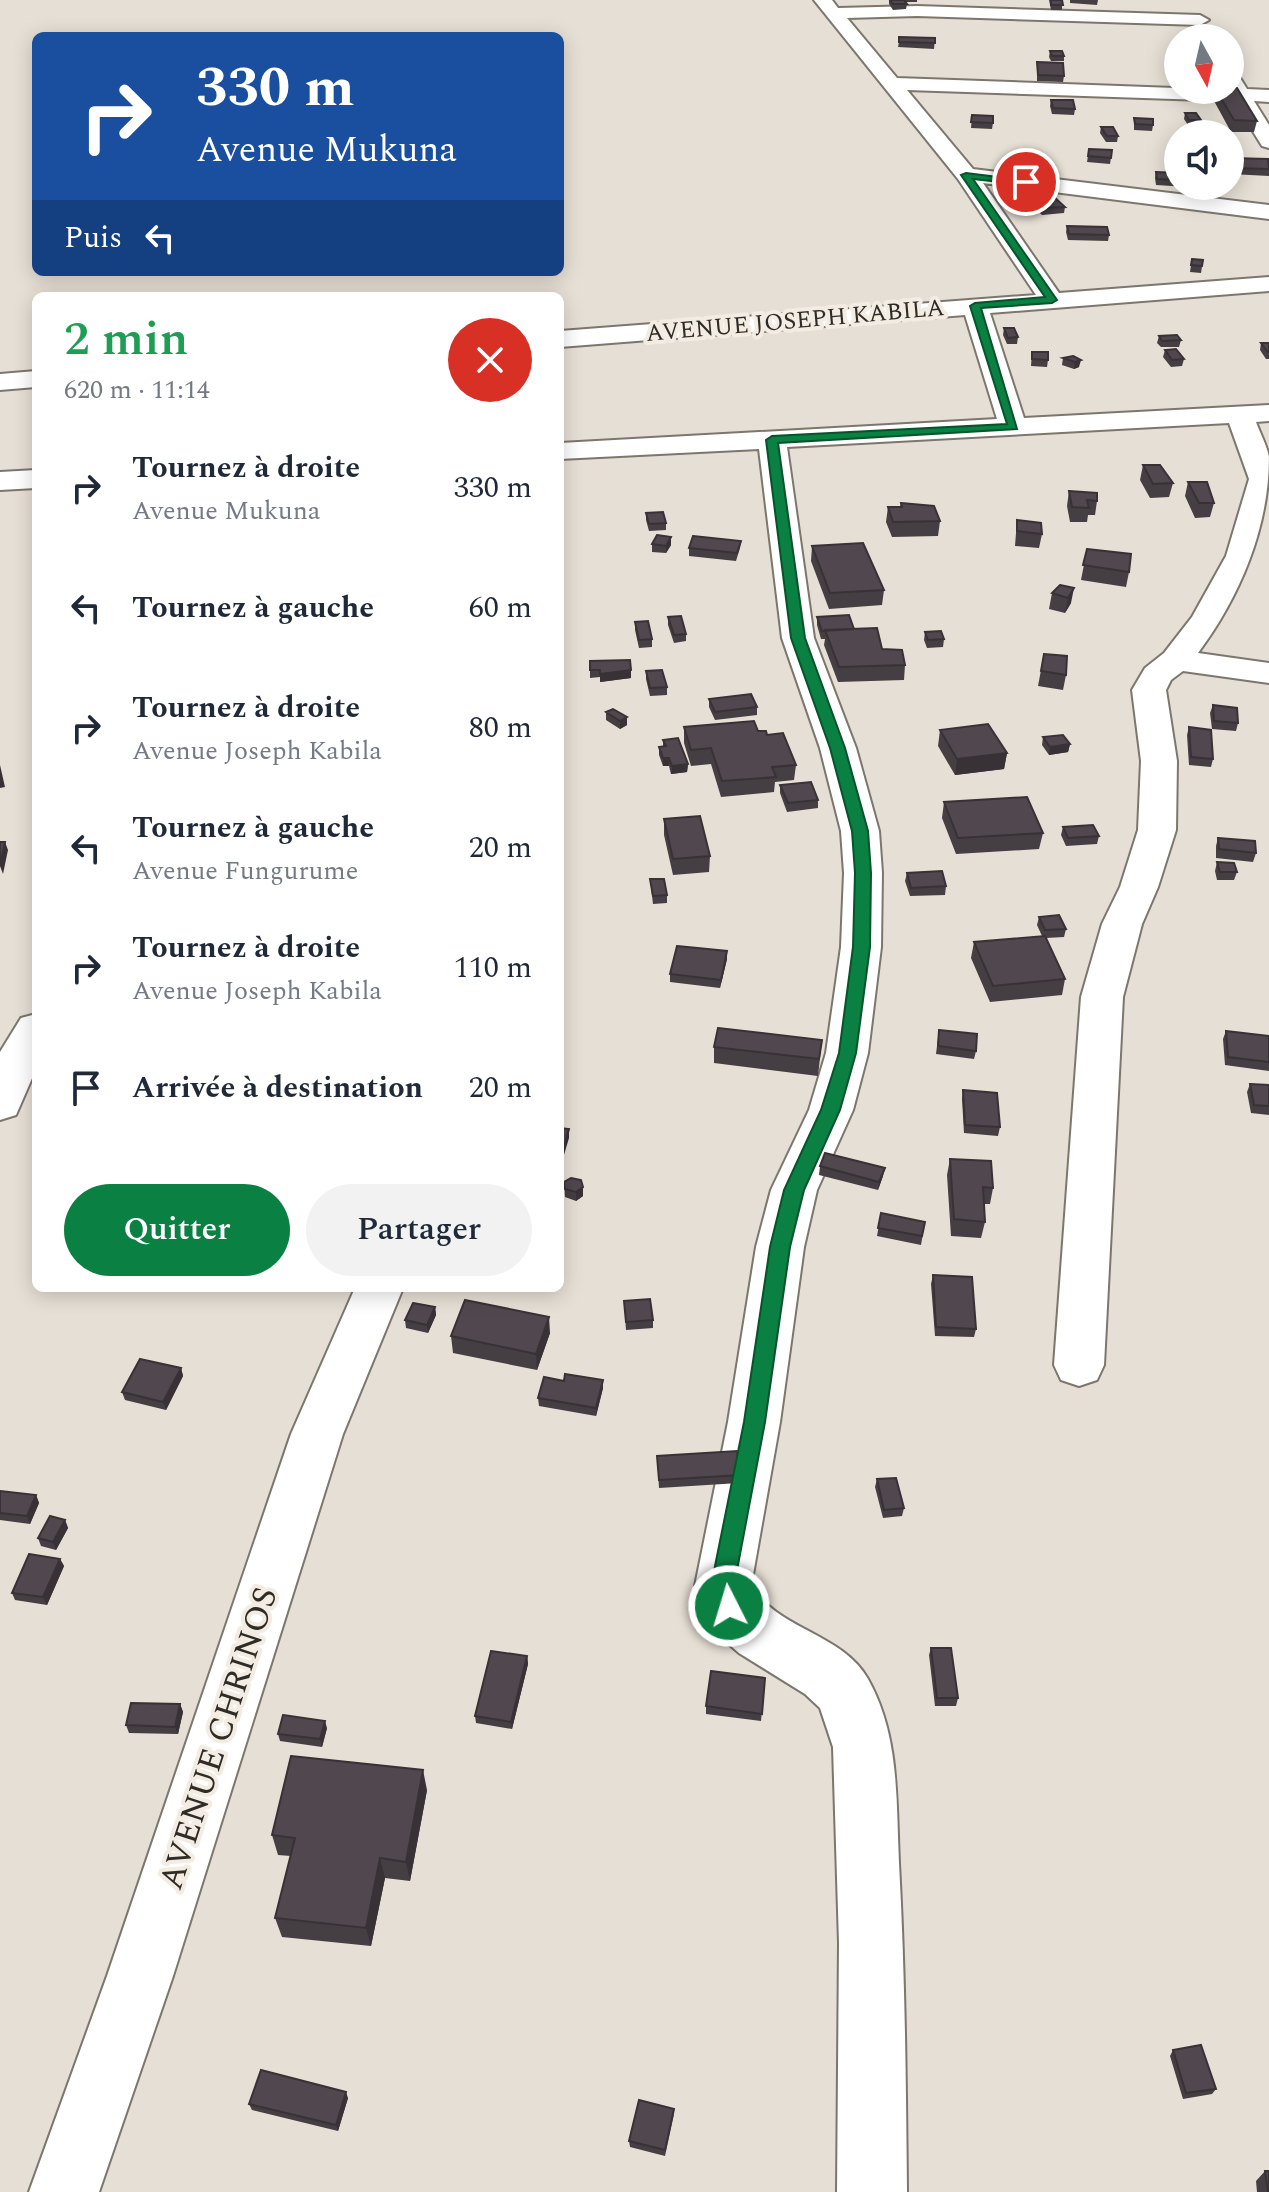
<!DOCTYPE html>
<html lang="fr">
<head>
<meta charset="utf-8">
<style>
  :root { --surface:#fff; --page:#f2f2f3; --text:#1f2937; --muted:#747a83; --accent:#0b8043 }
  body { margin:0; font-family:Spectral,serif; background:var(--page); color:var(--text); height:100vh; display:flex; flex-direction:column; font-size:30px; white-space:nowrap }
  * { box-sizing:border-box; margin:0 }
  p { font-size:26px; color:var(--muted) }
  .icon { flex:none; width:44px; height:44px; fill:none; stroke:currentColor; stroke-width:2; stroke-linecap:round; stroke-linejoin:round }
  .map { position:relative; flex:1; overflow:hidden }
  .details { position:absolute; left:32px; top:292px; width:532px; height:1000px; display:flex; flex-direction:column; background:var(--surface); border-radius:12px; box-shadow:0 4px 20px #0003 }
  .details>* { flex:none }
  .banner { position:absolute; left:32px; top:32px; width:532px; height:244px; border-radius:12px; box-shadow:0 4px 20px #0003; background:#1a4fa0; color:#fff; overflow:hidden }
  .needle { width:52px; rotate:172deg }
  .controls { position:absolute; left:1164px; top:24px; display:grid; gap:16px }
  .controls a { display:grid; place-items:center; width:80px; height:80px; border-radius:50%; background:var(--surface); box-shadow:0 4px 20px #0003; font-size:40px }
  .pin { position:absolute; display:grid; place-items:center; width:68px; height:68px; color:#fff; margin:-34px; border:4px solid #fff; border-radius:50%; box-shadow:0 2px 8px #0007 }
  .me { position:absolute; width:88px; margin:-44px; rotate:355deg; stroke-linejoin:round; filter:drop-shadow(0 0 6px #0008) }
  .turn { display:flex; align-items:center; gap:28px; height:168px; padding:0 32px; font-size:36px }
  .turn .icon { width:104px; height:104px; stroke-width:2.5 }
  .turn b { display:block; font-size:56px; line-height:68px }
  .then { display:flex; align-items:center; height:76px; padding:0 32px; background:#0003; gap:16px; font-size:30px }
  .round { display:grid; place-items:center; flex:none; width:84px; height:84px; border-radius:42px; background:var(--page) }
  .headline { display:flex; align-items:center; justify-content:space-between; height:136px; padding:0 32px }
  h1 { font-size:48px; font-weight:600; line-height:60px; color:#1e9e55 }
  .action { display:flex; gap:16px; margin-top:auto; padding:16px 32px }
  .action a { flex:1; height:92px; border-radius:48px; background:var(--accent); color:#fff; font-size:32px; font-weight:600; line-height:92px; text-align:center }
  .action a+a { background:var(--page); color:var(--text) }
  ul { padding:0; list-style:none }
  li { display:flex; align-items:center; gap:24px; height:120px; padding:0 32px }
  li div { flex:1 }
  li b { display:block; font-size:30px }
  li em { font-style:normal }
  .map>svg:first-child { display:block }
  .lines { fill:none; stroke-linecap:round; stroke-linejoin:round }
  .street-casing { stroke:#7c766d; stroke-width:4 }
  .street { fill:#fff; fill-rule:evenodd }
  .wall { fill:#453e43 }
  .shaded-wall { fill:#383237 }
  .building { fill:#50484e; stroke:#383237; stroke-width:2 }
  .route { fill:#0b8043; stroke:#07532c; stroke-width:2 }
  .labels { text-anchor:middle; stroke-width:8; stroke-linejoin:round; paint-order:stroke }
  .far-street-label { font-size:24px; fill:#2f2c28; stroke:#f3ece2 }
  .near-street-label { font-size:34px; fill:#2f2c28; stroke:#f3ece2 }
</style>
</head>
<body>
<div class="map">
<svg width="1269" height="2192" viewBox="0 0 1269 2192">
  <rect width="100%" height="100%" fill="#e6dfd5"/>
  <g class="lines">
    <g class="street-casing">
      <path id="street" d="M814 0H832L838 8 917 6 1200 15 1209 20 1200 25 917 16 847 18 897 78 1230 90V71L1237 73 1247 89 1269 90V102L1254 101 1269 125V148L1262 146 1234 101 907 90 973 169 1269 205V219L983 183 1059 293 1269 277V291L990 313 1024 418 1269 405V421L1256 422C1260 433 1267 446 1269 457 1269 529 1239 598 1198 653L1269 663V683L1183 671 1171 680 1166 690 1177 761 1176 830 1158 887 1142 924 1123 997 1104 1365 1097 1380 1079 1386 1061 1380 1054 1365 1081 997 1102 924 1120 887 1138 830 1141 761 1132 690 1145 668 1164 653 1192 617 1226 556 1249 479 1229 423 787 447 814 638 856 748 879 831 882 873 881 947 868 1053 853 1110 817 1190 804 1247 780 1422 751 1586C779 1630 843 1634 868 1679 900 1736 896 1801 899 1863 905 1973 906 2082 907 2192H837L839 1943 833 1747 820 1708 805 1694 739 1653 724 1640 712 1625 695 1586 728 1422 756 1247 771 1190 809 1110 826 1053 841 947 844 873 841 831 820 748 782 638 759 449 560 459V443L997 419 965 315 560 347V331L1036 295 958 179Z
        M36 371V387L0 390V374Z
        M36 470V488L0 490V472Z
        M36 1014V1069L16 1115 0 1120V1052L21 1018Z
        M355 1288H403L343 1434 173 1976 99 2192H29L107 1976 291 1434Z"/>
    </g>
    <use href="#street" class="street"/>
  </g>
  <path class="wall" d="M889 0H917V2H906L907 4 906 9 893 10 889 4Z
    M1049 0H1062V10H1051Z
    M1070 0H1098L1097 5 1070 3Z
    M935 38 934 49 898 47 899 42Z
    M1050 51 1064 56V61H1051L1049 57Z
    M1037 62 1064 76 1063 82 1037 81Z
    M1214 90H1230L1257 121 1254 132H1231L1213 99Z
    M1051 100 1075 109 1074 115 1052 114 1050 106Z
    M1185 113 1201 120 1200 125H1188L1184 119Z
    M972 115 993 123 992 129 971 128Z
    M1134 118 1153 125 1152 131 1134 130Z
    M1101 127 1118 136 1117 142H1106L1100 133Z
    M1089 149 1112 150 1110 164 1087 162Z
    M1230 158 1269 164V176L1231 174Z
    M1156 172 1178 173V186H1188V187L1156 185 1155 178Z
    M1033 199 1065 207 1064 213 1042 215 1032 205Z
    M1067 226 1109 235 1108 241 1068 240 1066 232Z
    M1192 259 1203 260 1201 273 1190 272Z
    M1004 328 1018 337 1017 344H1007L1003 335Z
    M1159 336 1181 340 1179 347H1161L1157 343Z
    M1261 343H1269V359H1266L1260 350Z
    M1165 350 1184 359 1182 366 1171 367 1163 357Z
    M1032 352 1048 360 1047 367 1031 366Z
    M1073 356 1079 367 1074 369 1062 365 1063 358Z
    M1143 465 1173 483 1169 497 1150 498 1140 480Z
    M1188 482 1214 503 1210 517 1195 518 1185 496Z
    M1069 491 1097 501 1095 515H1088L1087 522H1070L1067 506Z
    M901 503 940 521 938 536 892 537 886 522 888 507H900Z
    M646 513 666 523V530L649 531 646 520Z
    M1017 520 1042 534 1039 548 1015 546Z
    M671 537V545L666 553 652 552V544Z
    M741 541 740 548 736 561 689 556V548Z
    M812 546 884 590 882 605 829 609 811 561Z
    M1087 549 1129 572 1126 587 1081 580Z
    M1060 585 1071 603 1065 613 1049 609 1052 593Z
    M668 617 686 634V641L674 643 668 625Z
    M817 617 854 629 905 665 904 680 838 682 824 645 825 639H821L817 625Z
    M635 622 652 639V647L639 648 635 630Z
    M925 632 944 639 943 647 927 648 924 640Z
    M1044 654 1066 675 1063 690 1038 686Z
    M590 661 631 678 600 682V677L590 678Z
    M646 671 667 687V695L650 696 646 679Z
    M709 699 757 707V715L715 720 709 707Z
    M1213 705 1238 723 1236 731 1212 729 1210 713Z
    M606 712 627 725 620 729 606 720Z
    M684 727 758 731 767 735 796 765 794 780 775 782 774 792 721 797 711 764 691 766 684 743Z
    M1189 727 1213 759 1211 767 1189 765 1187 735Z
    M940 730 1007 753 1004 769 955 775 938 746Z
    M1043 737 1070 744 1068 752 1049 755 1042 745Z
    M663 740 688 764 687 772 671 774 669 766H663L659 755V747L663 746Z
    M780 785 818 800V808L787 812 780 793Z
    M944 802 1043 833 1039 849 956 854 942 818Z
    M664 819 710 856 709 872 673 875 664 835Z
    M1063 827 1099 836 1097 844 1066 846 1061 835Z
    M1218 838 1256 853 1253 862 1216 858V846Z
    M1217 862 1237 872 1234 880H1217L1215 871Z
    M907 873 946 886 945 895 910 896 905 881Z
    M650 879 667 895V903L653 904Z
    M1039 917 1066 929 1064 937 1046 938 1065 979 1062 995 990 1002 971 958 974 942 1042 936 1037 925Z
    M727 959 720 988 670 982V974Z
    M939 1030 976 1051 974 1059 936 1054Z
    M1226 1031 1269 1036V1071L1225 1065 1223 1039Z
    M822 1040 818 1076 714 1063V1047Z
    M1250 1084 1269 1085V1115L1251 1113 1247 1092Z
    M963 1090 1000 1127 998 1136 964 1133 962 1099Z
    M950 1159 993 1188 990 1204H984L985 1222 981 1238 951 1236 947 1175Z
    M820 1166 883 1176 878 1190 819 1175Z
    M564 1182 583 1187V1196L576 1201 565 1197Z
    M881 1213 925 1222 921 1245 877 1236Z
    M933 1275 976 1329 974 1337 935 1336 931 1284Z
    M624 1301 653 1320V1328L626 1330Z
    M435 1307 436 1315 428 1333 406 1328 405 1320Z
    M550 1333 537 1370 453 1353 451 1336Z
    M181 1368 183 1376 166 1410 125 1400 122 1392Z
    M603 1388 596 1416 539 1406 538 1398Z
    M657 1456 740 1475 739 1483 659 1488Z
    M877 1479 904 1508 902 1516 883 1518 875 1487Z
    M0 1491 36 1495 39 1503 30 1524 0 1520Z
    M65 1520 68 1528 56 1550 41 1546 38 1538Z
    M60 1559 64 1566 47 1605 15 1600 12 1593Z
    M931 1648 958 1698 956 1706H935L929 1655Z
    M527 1656 528 1664 512 1729 476 1723 475 1716Z
    M765 1678 761 1721 706 1714V1706Z
    M180 1704 183 1712 178 1734 129 1733 126 1725Z
    M327 1728 322 1747 280 1741 278 1734Z
    M427 1790 410 1881 385 1878 371 1946 282 1937 275 1918 291 1856 278 1855 272 1835Z
    M1173 2050 1216 2089 1212 2094 1183 2099 1170 2056Z
    M348 2098 338 2131 252 2110 249 2104Z
    M674 2114 665 2156 630 2147 629 2141Z
    M1265 2171 1269 2192H1257L1256 2181Z"/>
  <path class="shaded-wall" d="M1081 360 1079 367 1074 369 1075 362Z
    M671 537V545L666 553V546Z
    M1074 588 1071 603 1065 613 1068 598Z
    M631 670V678L600 682V674Z
    M627 717V725L620 729V721Z
    M1070 744 1068 752 1049 755 1050 747Z
    M1007 753 1004 769 955 775 957 759Z
    M663 758H669V766H663Z
    M688 764 687 772 671 774 672 766Z
    M0 765 5 787 0 788Z
    M5 842 8 850 3 874 0 866Z
    M727 951V959L720 988 721 980Z
    M569 1129V1138L561 1165V1156Z
    M885 1168 883 1176 878 1190 879 1182Z
    M583 1187V1196L576 1201V1192Z
    M435 1307 436 1315 428 1333 427 1325Z
    M549 1317 550 1333 537 1370 536 1354Z
    M181 1368 183 1376 166 1410 163 1402Z
    M603 1380V1388L596 1416V1408Z
    M36 1495 39 1503 30 1524 27 1516Z
    M65 1520 68 1528 56 1550 53 1542Z
    M60 1559 64 1566 47 1605 43 1597Z
    M527 1656 528 1664 512 1729 511 1722Z
    M180 1704 183 1712 178 1734 175 1727Z
    M325 1721 327 1728 322 1747 320 1739Z
    M423 1770 427 1790 410 1881 406 1862Z
    M380 1858 385 1878 371 1946 366 1928Z
    M346 2092 348 2098 338 2131 336 2125Z"/>
  <path class="building" d="M890 0H904L907 4H893Z
    M1051 0H1062L1063 5H1051Z
    M899 37 935 38V43L899 42Z
    M1050 51H1062L1064 56H1052Z
    M1037 62 1063 63 1064 76 1038 75Z
    M1230 88H1237L1257 121 1234 120 1216 90H1230Z
    M1051 100H1073L1075 109 1053 108Z
    M1185 113H1196L1201 120H1189Z
    M972 115 993 116V123L971 122Z
    M1134 118 1153 119V125L1135 124Z
    M1101 127H1113L1118 136H1107Z
    M1089 149 1112 150 1111 158 1088 156Z
    M1230 158 1268 159 1269 169 1232 168Z
    M1156 172 1178 173V180L1157 179Z
    M1054 197 1065 207 1043 208 1033 199Z
    M1067 226 1107 227 1109 235 1069 234Z
    M1192 259 1203 260 1202 266 1191 265Z
    M1004 328H1014L1018 337 1008 338Z
    M1177 335 1181 340 1162 341 1159 336Z
    M1261 343H1269V352H1268Z
    M1176 349 1184 359 1172 360 1165 350Z
    M1032 352H1048V360L1032 359Z
    M1073 356 1081 360 1075 362 1063 358Z
    M1143 465H1160L1173 483 1153 484Z
    M1188 482H1207L1214 503H1199Z
    M1069 491 1097 493V501L1087 500 1089 508 1072 507Z
    M901 503 934 506 940 521 893 522 888 507H902Z
    M663 512 666 523 649 524 646 513Z
    M1017 520 1041 523 1042 534 1017 531Z
    M657 535 671 537 666 546 652 544Z
    M693 536 741 541 737 553 689 548Z
    M863 543 884 590 830 593 812 546Z
    M1087 549 1131 554 1129 572 1083 565Z
    M1060 585 1074 588 1068 598 1052 593Z
    M849 615 854 629 822 631 817 617Z
    M681 616 686 634 674 635 668 617Z
    M648 621 652 639 639 640 635 622Z
    M877 628 882 649 902 650 905 665 839 667 825 630Z
    M941 631 944 639 928 640 925 632Z
    M1044 654 1067 656 1066 675 1041 671Z
    M630 660 631 670 600 674V670H590V661Z
    M662 670 667 687 650 688 646 671Z
    M751 694 757 707 715 712 709 699Z
    M1213 705 1237 708 1238 723 1214 721Z
    M613 709 627 717 620 721 606 712Z
    M754 721 758 731H766L767 735 783 733 796 765 772 767 776 777 722 781 711 748 691 750 684 727Z
    M988 724 1007 753 957 759 940 730Z
    M1189 727 1211 730 1213 759 1191 757Z
    M1063 735 1070 744 1050 747 1043 737Z
    M678 738 688 764 672 766 669 758H663L659 747 666 746 663 740Z
    M811 782 818 800 788 803 780 785Z
    M1027 797 1043 833 958 838 944 802Z
    M700 816 710 856 673 859 664 819Z
    M1093 825 1099 836 1068 838 1063 827Z
    M1218 838 1255 841 1256 853 1219 849Z
    M0 842H5L0 866Z
    M1217 862 1234 863 1237 872H1220Z
    M942 871 946 886 911 888 907 873Z
    M650 879H664L667 895 653 896Z
    M1059 915 1066 929 1045 930 1039 917Z
    M1045 936 1065 979 993 986 974 942Z
    M677 946 727 951 721 980 670 974Z
    M718 1028 822 1040 819 1059 714 1047Z
    M939 1030 977 1034 976 1051 938 1046Z
    M1226 1031 1269 1036V1062L1228 1057Z
    M1250 1084 1269 1085V1106L1254 1105Z
    M963 1090 997 1093 1000 1127 965 1125Z
    M560 1128 569 1129 561 1156H560Z
    M825 1153 885 1168 879 1182 820 1166Z
    M950 1159 991 1161 993 1188 983 1187 985 1222 954 1219Z
    M571 1178 581 1180 583 1187 576 1192 565 1189 564 1182Z
    M881 1213 925 1222 922 1236 878 1228Z
    M933 1275 972 1277 976 1329 936 1327Z
    M650 1299 653 1320 626 1322 624 1301Z
    M465 1300 549 1317 536 1354 451 1336Z
    M413 1303 435 1307 427 1325 405 1320Z
    M140 1359 181 1368 163 1402 122 1392Z
    M565 1374 603 1380 596 1408 538 1398 544 1377 564 1381Z
    M737 1451 740 1475 659 1480 657 1456Z
    M896 1478 904 1508 884 1510 877 1479Z
    M0 1491 36 1495 27 1516 0 1513Z
    M50 1516 65 1520 53 1542 38 1538Z
    M29 1554 60 1559 43 1597 12 1593Z
    M931 1648H951L958 1698H937Z
    M491 1651 527 1656 511 1722 475 1716Z
    M711 1671 765 1678 762 1714 706 1706Z
    M131 1703 180 1704 175 1727 126 1725Z
    M283 1715 325 1721 320 1739 278 1734Z
    M291 1756 423 1770 406 1862 380 1858 366 1928 275 1918 295 1838 272 1835Z
    M1201 2045 1216 2089 1186 2093 1173 2050Z
    M261 2070 346 2092 336 2125 249 2104Z
    M639 2100 674 2109 665 2150 629 2141Z
    M1265 2171H1269V2192H1268Z"/>
  <path class="route" d="M966 173 1029 181 1026 185 973 179 1057 300 1052 303 981 308 1017 429 778 443 805 638 845 748 868 831 871 873 870 947 856 1053 840 1110 804 1190 790 1247 765 1422 734 1586 741 1606 737 1613 729 1616 721 1613 711 1586 744 1422 770 1247 784 1190 821 1110 839 1053 853 947 855 873 852 831 830 748 791 638 766 440 772 436 1007 424 970 306 975 303 1045 297 961 175Z"/>
  <g class="labels">
    <g class="far-street-label">
      <text transform="translate(795 320) rotate(-5)" y="8">AVENUE JOSEPH KABILA</text>
    </g>
    <g class="near-street-label">
      <text transform="translate(217 1738) rotate(-72)" y="12">AVENUE CHRINOS</text>
    </g>
  </g>
</svg>
<div class="controls">
<a><svg class="needle" viewBox="-14 -14 28 28"><path d="M0-13l5 13h-10z" fill="#e53935"/><path d="M0 13l5-13h-10z" fill="#747a83"/></svg></a>
<a><svg class="icon" aria-label="sound" viewBox="0 0 24 24"><path d="M4 9h4l5-4v14l-5-4H4zM17 9q2 3 0 6"/></svg></a>
</div>
<div class="pin" style="left:1026px;top:182px;background:#d93025"><svg class="icon" aria-label="arrive" viewBox="0 0 24 24"><path d="M6 21V4h12l-3 4 3 4H6"/></svg></div>
<svg class="me" style="left:729px;top:1606px" viewBox="-20 -20 40 40"><circle r="17" fill="#0b8043" stroke="#fff" stroke-width="3"/><path d="M0-11L8 9 0 5-8 9z" fill="#fff"/></svg>
<div class="banner">
<div class="turn"><svg class="icon" aria-label="right" viewBox="0 0 24 24"><path d="M7 20v-9h11M14 6l5 5-5 5"/></svg><div><b>330 m</b>Avenue Mukuna</div></div>
<div class="then">Puis<svg class="icon" aria-label="left" viewBox="0 0 24 24"><path d="M17 20v-9H6M10 6l-5 5 5 5"/></svg></div>
</div>
<section class="details">
<div class="headline"><div><h1>2 min</h1><p>620 m · 11:14</p></div><a class="round" style="background:#d93025;color:#fff"><svg class="icon" aria-label="close" viewBox="0 0 24 24"><path d="M6 6l12 12M18 6L6 18"/></svg></a></div>
<ul>
<li><svg class="icon" aria-label="right" viewBox="0 0 24 24"><path d="M7 20v-9h11M14 6l5 5-5 5"/></svg><div><b>Tournez à droite</b><p>Avenue Mukuna</p></div><em>330 m</em></li>
<li><svg class="icon" aria-label="left" viewBox="0 0 24 24"><path d="M17 20v-9H6M10 6l-5 5 5 5"/></svg><div><b>Tournez à gauche</b></div><em>60 m</em></li>
<li><svg class="icon" aria-label="right" viewBox="0 0 24 24"><path d="M7 20v-9h11M14 6l5 5-5 5"/></svg><div><b>Tournez à droite</b><p>Avenue Joseph Kabila</p></div><em>80 m</em></li>
<li><svg class="icon" aria-label="left" viewBox="0 0 24 24"><path d="M17 20v-9H6M10 6l-5 5 5 5"/></svg><div><b>Tournez à gauche</b><p>Avenue Fungurume</p></div><em>20 m</em></li>
<li><svg class="icon" aria-label="right" viewBox="0 0 24 24"><path d="M7 20v-9h11M14 6l5 5-5 5"/></svg><div><b>Tournez à droite</b><p>Avenue Joseph Kabila</p></div><em>110 m</em></li>
<li><svg class="icon" aria-label="arrive" viewBox="0 0 24 24"><path d="M6 21V4h12l-3 4 3 4H6"/></svg><div><b>Arrivée à destination</b></div><em>20 m</em></li>
</ul>
<div class="action"><a>Quitter</a><a>Partager</a></div>
</section>
</div>
</body>
</html>
